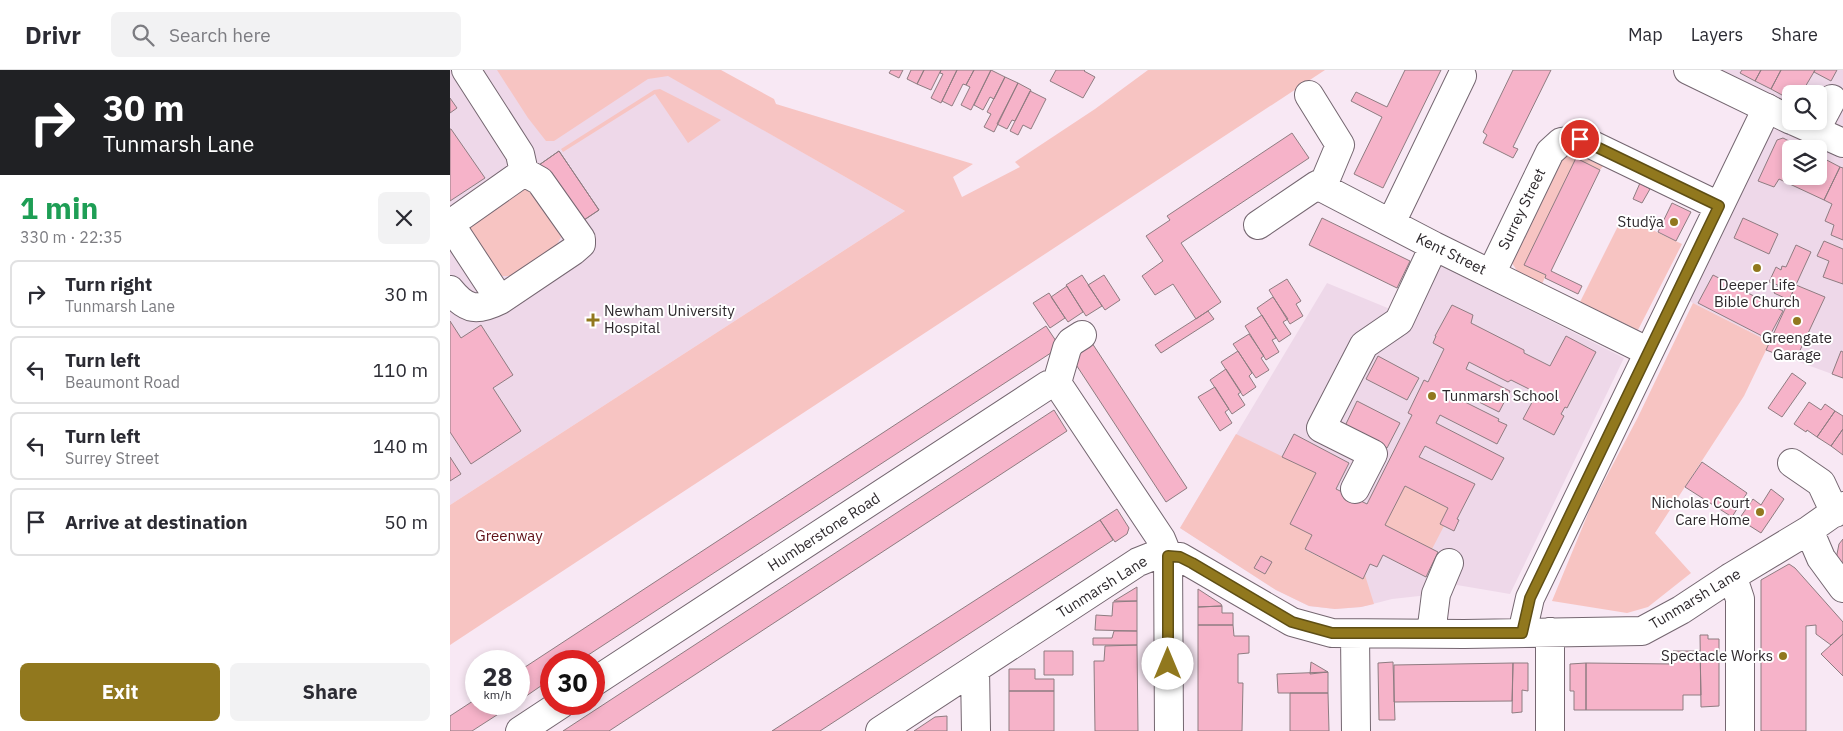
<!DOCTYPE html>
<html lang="en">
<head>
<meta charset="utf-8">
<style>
  :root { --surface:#fff; --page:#f2f2f3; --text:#2b2b33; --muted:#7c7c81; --line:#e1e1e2; --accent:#91781e }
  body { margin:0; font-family:"IBM Plex Sans",sans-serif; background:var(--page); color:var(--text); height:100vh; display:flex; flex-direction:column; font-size:19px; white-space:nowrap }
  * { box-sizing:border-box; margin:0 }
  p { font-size:16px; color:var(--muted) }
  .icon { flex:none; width:28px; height:28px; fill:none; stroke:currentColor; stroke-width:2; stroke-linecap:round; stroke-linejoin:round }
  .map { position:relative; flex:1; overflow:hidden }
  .side { display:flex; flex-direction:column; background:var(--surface); width:450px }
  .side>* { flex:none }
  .guide { background:#202124; color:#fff; overflow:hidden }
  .controls { position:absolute; left:1332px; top:15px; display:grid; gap:10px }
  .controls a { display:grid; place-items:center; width:45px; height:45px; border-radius:8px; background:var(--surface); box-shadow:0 2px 8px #0003; font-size:25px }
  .speed { position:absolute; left:15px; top:580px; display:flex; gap:10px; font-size:25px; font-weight:700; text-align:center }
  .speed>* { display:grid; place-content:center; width:65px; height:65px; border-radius:50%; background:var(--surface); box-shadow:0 2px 8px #0003; line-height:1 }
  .speed small { font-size:12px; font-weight:400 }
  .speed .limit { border:8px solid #d22; background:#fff; color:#111 }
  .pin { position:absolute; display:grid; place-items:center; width:42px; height:42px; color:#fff; margin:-21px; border:2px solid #fff; border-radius:50%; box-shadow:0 1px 5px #0007 }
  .me { position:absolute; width:55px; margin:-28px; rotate:0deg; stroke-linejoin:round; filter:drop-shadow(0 0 4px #0008) }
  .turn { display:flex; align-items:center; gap:18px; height:105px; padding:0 20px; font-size:22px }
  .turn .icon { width:65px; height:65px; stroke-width:2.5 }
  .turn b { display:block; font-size:35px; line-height:42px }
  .round { display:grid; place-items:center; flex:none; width:52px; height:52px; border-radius:8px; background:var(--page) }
  .overview { display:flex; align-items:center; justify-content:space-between; height:85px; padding:0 20px }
  h1 { font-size:30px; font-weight:700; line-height:38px; color:#1e9e55 }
  .button { display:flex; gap:10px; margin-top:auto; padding:10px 20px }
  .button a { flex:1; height:58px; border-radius:8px; background:var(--accent); color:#fff; font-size:20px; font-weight:700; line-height:58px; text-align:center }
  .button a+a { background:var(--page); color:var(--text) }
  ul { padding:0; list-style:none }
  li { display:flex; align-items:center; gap:15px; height:68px; margin:0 10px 8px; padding:0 10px; border:2px solid var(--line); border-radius:8px }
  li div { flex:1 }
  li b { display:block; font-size:19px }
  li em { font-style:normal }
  header { display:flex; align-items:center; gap:30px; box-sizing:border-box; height:70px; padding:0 25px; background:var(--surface); border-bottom:1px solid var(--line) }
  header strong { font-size:24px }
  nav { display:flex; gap:28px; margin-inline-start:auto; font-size:18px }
  .search { width:350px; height:45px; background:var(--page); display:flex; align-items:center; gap:12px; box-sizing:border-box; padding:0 18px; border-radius:8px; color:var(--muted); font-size:19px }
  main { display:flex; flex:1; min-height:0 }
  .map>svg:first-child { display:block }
  .built { fill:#eed8e9; fill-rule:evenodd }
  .green { fill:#f7c4c2 }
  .building { fill:#f6b3c9; stroke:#8e7c81 }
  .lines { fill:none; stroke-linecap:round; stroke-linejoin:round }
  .minor-casing { stroke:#746670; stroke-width:30 }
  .major-casing { stroke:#746670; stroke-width:30 }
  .minor { stroke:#fff; stroke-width:28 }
  .major { stroke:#fff; stroke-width:28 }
  .route-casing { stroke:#5e4e14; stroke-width:12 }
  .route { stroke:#91781e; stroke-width:9 }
  .poi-dot { fill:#91781e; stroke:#fff; stroke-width:2 }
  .labels { text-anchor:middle; stroke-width:4; stroke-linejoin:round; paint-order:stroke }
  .street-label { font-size:15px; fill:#2e292d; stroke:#fff }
  .poi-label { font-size:15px; fill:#2e292d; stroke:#fff; text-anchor:end }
  .park-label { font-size:15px; fill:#601017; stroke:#fff }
</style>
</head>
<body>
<header>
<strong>Drivr</strong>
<div class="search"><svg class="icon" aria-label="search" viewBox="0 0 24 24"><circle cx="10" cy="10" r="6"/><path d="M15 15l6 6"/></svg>Search here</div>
<nav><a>Map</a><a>Layers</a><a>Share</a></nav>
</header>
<main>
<section class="side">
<div class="guide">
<div class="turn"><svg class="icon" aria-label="right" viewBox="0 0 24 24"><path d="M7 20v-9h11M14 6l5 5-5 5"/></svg><div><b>30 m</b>Tunmarsh Lane</div></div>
</div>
<div class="overview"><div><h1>1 min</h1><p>330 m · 22:35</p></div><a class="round"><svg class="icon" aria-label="close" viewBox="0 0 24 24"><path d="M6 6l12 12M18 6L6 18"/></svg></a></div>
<ul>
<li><svg class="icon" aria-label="right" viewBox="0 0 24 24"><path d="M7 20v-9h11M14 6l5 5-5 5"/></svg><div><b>Turn right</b><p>Tunmarsh Lane</p></div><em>30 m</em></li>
<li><svg class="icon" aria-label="left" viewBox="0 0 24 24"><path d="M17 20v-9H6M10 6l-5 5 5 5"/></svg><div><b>Turn left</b><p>Beaumont Road</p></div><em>110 m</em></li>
<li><svg class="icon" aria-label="left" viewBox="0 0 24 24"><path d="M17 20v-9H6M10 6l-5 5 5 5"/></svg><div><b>Turn left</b><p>Surrey Street</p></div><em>140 m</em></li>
<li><svg class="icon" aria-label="arrive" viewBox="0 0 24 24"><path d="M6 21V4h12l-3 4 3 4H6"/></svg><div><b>Arrive at destination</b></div><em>50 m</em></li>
</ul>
<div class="button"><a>Exit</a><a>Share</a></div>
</section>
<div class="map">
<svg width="1393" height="661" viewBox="0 0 1393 661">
  <rect width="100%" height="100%" fill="#f8e8f4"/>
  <path class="built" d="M0 0H222L219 6 455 141 0 435Z
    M1264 0H1393V56L1369 49V24H1341V38Z
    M1326 59 1333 60 1393 89V308L1316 280 1320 272 1237 230 1319 62ZM1341 79H1369V106H1341Z
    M968 184 1174 288 1060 524 1001 514 997 523 942 529 911 537 885 539 859 536 826 520 730 458 877 213 940 239Z"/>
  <path class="green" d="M47 0H271L324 29 326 34 523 94 503 107 512 127 570 97 565 92 645 39 698 0H875L0 575V435L455 141 218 6 198 9 104 71H96L78 48Z
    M210 19 271 50 238 73 205 24 113 82 111 79 204 20Z
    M1123 83 1153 96 1150 100 1127 89 1075 195 1096 205 1092 214 1069 204 1062 193 1069 173 1110 87Z
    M73 116 80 120 107 153 111 167 105 178 75 200 60 206H51L44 198 20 162V155Z
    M1173 146 1232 174 1188 260 1130 232Z
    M1243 233 1320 272 1294 326 1205 463 1241 503 1198 537 1177 543 1102 531 1142 434 1188 347Z
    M786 364 866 403 862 465 855 480 913 508 915 505 924 534 911 537 885 539 859 536 826 520 730 458Z
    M955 416 998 438 990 454 994 456 982 479 935 455Z"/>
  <path class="building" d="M441 0H453L449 8 439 3Z
    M461 0H474L467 14 457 9Z
    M474 0H491L481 20 467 14Z
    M491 0H507L491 33 481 28 493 4 490 3Z
    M507 0H524L516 15 513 14 502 36 492 31Z
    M524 0H541L521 40 511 35 520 17 516 15Z
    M541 0 555 7 544 29 540 27 533 40 524 35Z
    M606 0H635L634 1 645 7 633 28 600 11Z
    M955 0H991L933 118 904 104 932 47 901 31 906 22 937 37Z
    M1063 0H1101L1063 77 1068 79 1063 88 1033 73 1037 65 1033 62Z
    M1292 0H1311L1305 11 1290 3Z
    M1311 0H1331L1321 19 1305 11Z
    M1331 0H1365L1351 24H1341V30L1321 19Z
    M1365 0H1387L1381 11 1364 2Z
    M555 7 568 13 544 62 534 57 541 44 537 42Z
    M568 13 581 20 565 51 562 50 557 59 547 54Z
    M580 21 596 29 581 59 573 55 568 65 560 61Z
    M0 28 7 38 0 43Z
    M0 59H1L35 108 0 131Z
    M842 63 859 88 731 173 771 232 746 249 723 214 705 225 692 206 713 191 696 166 720 150 717 146Z
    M1333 68 1355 79H1341V106H1369V86L1390 97 1374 130 1329 109 1324 117 1308 111 1327 70Z
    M109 81 149 140 128 154 89 95Z
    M109 81 149 140 128 154 89 95Z
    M1126 88 1150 100 1101 201 1132 216 1128 224 1095 208 1096 205 1074 195Z
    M1390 97 1393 98V170L1381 165 1384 155 1375 151 1382 134 1374 130Z
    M1190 113 1200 119 1192 133 1183 129Z
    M1222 133 1241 142 1226 171 1208 162Z
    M872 148 960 191 947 218 859 175Z
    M1293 148 1328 164 1319 184 1284 168Z
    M1374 171 1393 179V214L1373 207 1379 191 1367 186Z
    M1346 175 1361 182 1339 230 1324 223 1328 215 1319 212 1326 197 1331 200 1332 196 1336 197Z
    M632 205 652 236 636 246 616 215Z
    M654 205 670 230 655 240 638 215Z
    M1263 205 1333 241 1318 269 1248 233Z
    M837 209 851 231 846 234 853 246 840 254 819 220Z
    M1346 215 1375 227 1345 291 1316 280Z
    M617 216 633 242 618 252 601 227Z
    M599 223 615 248 600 258 583 233Z
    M823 227 838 249 833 252 841 264 829 272 807 238Z
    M1002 235 1023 245 1021 253 1074 280V283L1100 296 1116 266 1146 282 1117 338 1115 337 1111 344 1114 346 1104 365 1073 349 1087 323 1061 310 1058 312 1019 292 1016 299 1060 321 1049 342 1013 324 1011 330 1049 349 1048 351 1057 355 1047 374 990 345 986 353 1054 388 1042 410 975 376 969 387 1025 414 1007 449 1009 450 1004 461 990 454 998 438 955 416 935 455 988 482 976 507 933 485 927 497 920 494 913 509 855 479 862 465 840 454 866 403 832 387 844 364 899 393 886 419 917 434 962 345 958 343 974 310 978 312 994 279 983 273 986 266H985Z
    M758 241 764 249 711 283 705 275Z
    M812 245 826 268 822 270 829 282 816 290 795 256Z
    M0 251 11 268 31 255 63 305 43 318 71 361 21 394 0 362Z
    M596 256 610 277 129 591H101V609L69 631V601Z
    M799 264 814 286 811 288 819 300 806 308 783 274Z
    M642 273 737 418 716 432 621 287Z
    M788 281 802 303 799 306 806 317 793 326 771 292Z
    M1391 281 1393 282V308L1382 304Z
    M928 286 969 308 957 330 916 309Z
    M776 299 791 322 788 324 795 335 782 344 760 310Z
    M1342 303 1356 313 1332 347 1318 338Z
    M765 317 779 339 775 342 782 353 770 361 748 327Z
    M907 331 950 353 937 378 895 356Z
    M1359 332 1371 340 1375 334 1385 341 1367 367 1357 360 1356 362 1344 354Z
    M604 340 617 361 159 661H113Z
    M1385 341 1393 346V359L1381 376 1367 367Z
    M1393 359V385L1381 376Z
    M0 387 11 404 0 411Z
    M1252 392 1297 423 1282 447 1235 417Z
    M1321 419 1334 429 1311 463 1289 449 1303 429 1311 435Z
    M667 439 679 458 677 464 665 472 650 450Z
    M650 450 663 470 370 661H322Z
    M1393 469V503L1386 489 1389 474Z
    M811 486 822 492 815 504 804 498Z
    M1339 494 1345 498 1393 552V564L1381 575 1366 564V555L1356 556V661H1311V510Z
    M687 517V531H664Z
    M748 519 771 534 772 536 748 537Z
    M687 531V561L645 560 646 545 662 546 663 532Z
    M772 536V543H783V555H748V537Z
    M748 555H783L784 566H799V583L788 584V613H793L792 661H748Z
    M664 561H687V575H643V568H662Z
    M1393 564V606L1371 584Z
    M1250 565H1258V569H1269V636L1251 637Z
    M687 575 688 661H645L644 591H654L655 576Z
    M594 581H623V605H594Z
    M1223 581H1250L1251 625H1233V640H1136V593L1223 594Z
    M861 592 878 602 860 604Z
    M943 592 945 650H929L928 593Z
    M1063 593H1078V621L1072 620V642L1062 643Z
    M1063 593 1062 631 944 632V595Z
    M1136 593V640H1124V621H1120V594Z
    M559 599H585V609H604V621H559Z
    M878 602V623H828L827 604Z
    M559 621H604V661H559Z
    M840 623H878L879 661H840Z
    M26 629V634H64L22 661H0V646Z
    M497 646V661H464L485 647Z"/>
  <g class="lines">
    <g class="minor-casing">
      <path id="minor" d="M16 0 70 84 74 102 90 111 131 169V174L123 181 50 230 6 163 3 152 74 102
        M859 25 890 75 872 118
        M1365 61 1382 29
        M941 153 1012 6
        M808 155 867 115 984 176 1199 282
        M1041 204 1100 82 1111 72 1130 69 1269 136
        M0 220C17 241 28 241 50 230
        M606 316 617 278 621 272 632 265
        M1342 393 1371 413 1385 443
        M905 419 923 384 871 358 914 275 949 251 984 176
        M1359 460 1371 488 1393 518
        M1281 507 1286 517 1290 529V661
        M1100 562V661
        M1072 563 1080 528 1317 38
        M905 564 906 661
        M981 564 986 524 999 493
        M525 599 526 661
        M144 612 598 315 606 316 611 319 711 469 718 486 719 661
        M70 661 111 634
        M430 661 688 492 703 486 730 487 842 552 882 563 1014 564 1192 561 1231 540 1281 507 1359 460 1393 436"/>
    </g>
    <g class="major-casing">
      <path id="major" d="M1238 0 1341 50
        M1344 51 1393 73"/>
    </g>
    <use href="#minor" class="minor"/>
    <use href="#major" class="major"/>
  </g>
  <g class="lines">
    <g class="route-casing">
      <path id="route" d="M718 594V486L730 487 742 493 842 552 882 563H1072L1080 528 1269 136 1130 69"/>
    </g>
    <use href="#route" class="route"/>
  </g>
  <g class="poi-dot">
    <circle cx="1224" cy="152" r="5"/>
    <circle cx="1307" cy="198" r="5"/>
    <path d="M140.5 242.5h5v5h5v5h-5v5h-5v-5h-5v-5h5z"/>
    <circle cx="1347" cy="251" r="5"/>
    <circle cx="982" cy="326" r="5"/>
    <circle cx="1310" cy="442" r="5"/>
    <circle cx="1333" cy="586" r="5"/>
  </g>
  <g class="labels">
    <g class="street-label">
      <text transform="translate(1072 139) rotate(-64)" y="5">Surrey Street</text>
      <text transform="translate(1001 184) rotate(26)" y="5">Kent Street</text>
      <text transform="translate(374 462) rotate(-33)" y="5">Humberstone Road</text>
      <text transform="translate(652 517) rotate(-32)" y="5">Tunmarsh Lane</text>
      <text transform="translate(1245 529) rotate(-31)" y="5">Tunmarsh Lane</text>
    </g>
    <g class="poi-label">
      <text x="1214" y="157">Studÿa</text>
      <text x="1307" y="220" text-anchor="middle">Deeper Life<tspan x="1307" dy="17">Bible Church</tspan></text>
      <text x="154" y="246" text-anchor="start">Newham University<tspan x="154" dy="17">Hospital</tspan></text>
      <text x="1347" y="273" text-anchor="middle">Greengate<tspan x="1347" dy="17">Garage</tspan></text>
      <text x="992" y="331" text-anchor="start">Tunmarsh School</text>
      <text x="1300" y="438">Nicholas Court<tspan x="1300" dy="17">Care Home</tspan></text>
      <text x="1323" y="591">Spectacle Works</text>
    </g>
    <g class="park-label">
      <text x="59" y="471">Greenway</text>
    </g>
  </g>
</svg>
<div class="controls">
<a><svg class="icon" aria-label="search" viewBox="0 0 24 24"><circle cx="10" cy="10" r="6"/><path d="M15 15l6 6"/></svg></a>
<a><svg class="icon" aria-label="layers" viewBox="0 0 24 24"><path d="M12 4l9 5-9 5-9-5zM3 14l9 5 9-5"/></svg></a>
</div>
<div class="speed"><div>28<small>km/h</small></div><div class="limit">30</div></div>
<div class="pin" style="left:1130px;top:69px;background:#d93025"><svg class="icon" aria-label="arrive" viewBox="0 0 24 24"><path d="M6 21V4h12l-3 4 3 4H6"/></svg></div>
<svg class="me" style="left:718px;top:594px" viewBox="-20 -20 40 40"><circle r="19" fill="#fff"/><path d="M0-13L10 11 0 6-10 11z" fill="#91781e"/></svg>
</div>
</main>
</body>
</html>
